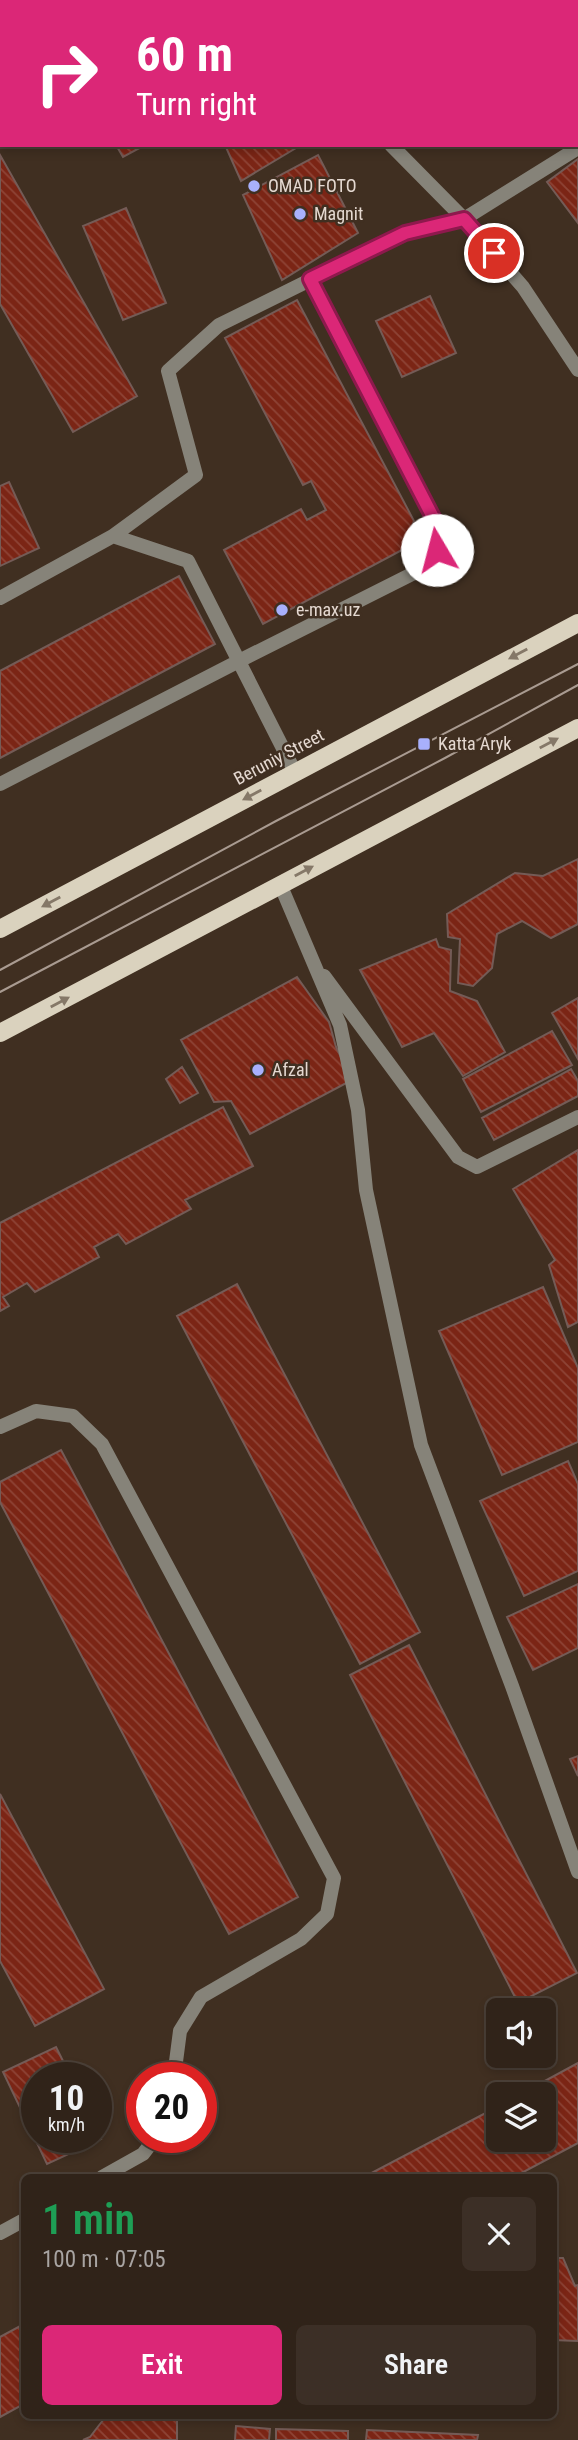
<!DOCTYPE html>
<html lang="en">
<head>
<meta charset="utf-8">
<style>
  :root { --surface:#302319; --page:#3c2f26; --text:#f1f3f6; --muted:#a8a4a2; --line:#4b4038; --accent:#db2777 }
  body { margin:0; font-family:"Roboto Condensed",sans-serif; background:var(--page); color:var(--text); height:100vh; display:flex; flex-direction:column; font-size:26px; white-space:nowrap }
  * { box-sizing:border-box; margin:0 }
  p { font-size:23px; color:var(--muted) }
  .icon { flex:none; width:38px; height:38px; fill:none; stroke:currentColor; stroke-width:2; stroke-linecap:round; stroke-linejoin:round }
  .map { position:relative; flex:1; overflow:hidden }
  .sheet { position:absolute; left:21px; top:2174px; width:536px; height:245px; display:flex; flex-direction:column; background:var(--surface); border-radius:10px; box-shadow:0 4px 10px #0003,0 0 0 2px var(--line) }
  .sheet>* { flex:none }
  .banner { position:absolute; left:0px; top:0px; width:579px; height:147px; box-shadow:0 4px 10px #0003,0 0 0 2px var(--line); background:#db2777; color:#fff; overflow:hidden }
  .controls { position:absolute; left:486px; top:1998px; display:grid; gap:14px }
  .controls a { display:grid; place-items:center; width:70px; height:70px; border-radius:10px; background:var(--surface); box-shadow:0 4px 10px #0003,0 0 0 2px var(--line); font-size:35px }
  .speed { position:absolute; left:21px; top:2062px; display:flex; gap:14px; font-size:35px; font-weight:700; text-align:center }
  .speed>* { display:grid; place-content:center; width:91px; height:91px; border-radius:50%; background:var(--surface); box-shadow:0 4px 10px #0003,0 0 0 2px var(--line); line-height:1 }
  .speed small { font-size:18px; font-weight:400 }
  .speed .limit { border:10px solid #d22; background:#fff; color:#111 }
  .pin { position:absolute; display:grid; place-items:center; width:60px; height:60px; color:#fff; margin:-30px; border:4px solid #fff; border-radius:50%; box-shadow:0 2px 7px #0007 }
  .me { position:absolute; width:77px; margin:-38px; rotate:352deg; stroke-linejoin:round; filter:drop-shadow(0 0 5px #0008) }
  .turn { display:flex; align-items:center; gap:24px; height:147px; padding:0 21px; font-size:32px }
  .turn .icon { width:91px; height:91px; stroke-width:2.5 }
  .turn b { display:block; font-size:49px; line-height:60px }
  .round { display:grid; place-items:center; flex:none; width:74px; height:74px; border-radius:10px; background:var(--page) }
  .summary { display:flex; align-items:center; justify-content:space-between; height:119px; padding:0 21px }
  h1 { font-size:42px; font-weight:600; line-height:52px; color:#1e9e55 }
  .action { display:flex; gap:14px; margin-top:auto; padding:14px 21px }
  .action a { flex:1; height:80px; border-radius:10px; background:var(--accent); color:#fff; font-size:28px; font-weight:600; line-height:80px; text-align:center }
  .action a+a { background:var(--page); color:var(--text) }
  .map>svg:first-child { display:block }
  .building { fill:url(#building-back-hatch); stroke:#745b56; stroke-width:2 }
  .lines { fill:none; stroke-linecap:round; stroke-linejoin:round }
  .lane { stroke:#868379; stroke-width:14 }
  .street { stroke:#868379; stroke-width:14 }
  .primary { stroke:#dad2be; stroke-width:18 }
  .tram { stroke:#a99b91; stroke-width:2 }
  .oneway { fill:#857868 }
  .route-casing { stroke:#8e194d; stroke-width:18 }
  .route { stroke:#db2777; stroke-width:12 }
  .poi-dot { fill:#a8b0fc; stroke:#402f21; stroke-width:2.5 }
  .labels { text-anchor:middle; stroke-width:5; stroke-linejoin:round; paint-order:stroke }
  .poi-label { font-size:18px; fill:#e5d9d1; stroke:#402f21; text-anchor:start }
  .street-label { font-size:18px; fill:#e5d9d1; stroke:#402f21 }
</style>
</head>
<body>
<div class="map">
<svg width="578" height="2440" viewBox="0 0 578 2440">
  <defs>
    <pattern id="building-back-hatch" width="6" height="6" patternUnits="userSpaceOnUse" patternTransform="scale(1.75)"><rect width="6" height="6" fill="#7b2515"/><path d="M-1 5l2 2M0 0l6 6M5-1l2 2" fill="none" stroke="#8e4436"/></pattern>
  </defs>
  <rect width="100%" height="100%" fill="#402f21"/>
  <path class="building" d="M45 0H132L129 2Z
    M531 0H578V52V2Z
    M116 145H145L123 157Z
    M225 145H301L241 181Z
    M0 155 137 396 73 432 0 304Z
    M318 155 358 233 282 280 243 195Z
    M578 159V223L547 182Z
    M126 208 166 303 123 320 83 226Z
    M430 296 456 353 402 377 376 321Z
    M297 300 414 521 402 550 263 624 224 550 301 509 307 520 326 510 311 481 303 485 225 338Z
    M9 482 39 548 0 566V486Z
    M179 576 215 644 0 758V671Z
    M578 859V924L551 938 522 921 497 934 492 968 473 986 458 983 460 939 448 937 447 914 515 873 543 876Z
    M436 939 439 947 451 950 450 991 477 1001 505 1052 463 1076 434 1033 402 1047 360 970Z
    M297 977 329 1022 336 1047 352 1080 250 1134 231 1101 214 1102 181 1040Z
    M578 998V1059L552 1013Z
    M552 1031 572 1065 481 1112 463 1079Z
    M182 1067 198 1093 180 1103 166 1079Z
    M571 1069 578 1081V1096L494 1140 482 1118Z
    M223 1107 253 1166 185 1200 191 1209 126 1244 118 1234 94 1247 99 1257 35 1292 27 1283 3 1297 9 1306 0 1311V1223Z
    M578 1150V1322L568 1327 549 1265 555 1260 513 1189Z
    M237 1284 420 1632 360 1664 177 1316Z
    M543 1287 578 1368V1442L502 1475 439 1331Z
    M61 1450 298 1897 229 1934 0 1502V1482Z
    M568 1461 578 1484V1571L524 1596 480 1501Z
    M578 1584V1648L533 1670 507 1617Z
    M409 1645 577 1973 518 2003 350 1675Z
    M578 1756V1776L570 1759Z
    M0 1794 104 1989 35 2026 0 1961Z
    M56 2047 71 2077H37V2137H96V2130L101 2139 47 2164 3 2072Z
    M578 2063V2143L514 2177H364L499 2106V2140H544V2095H519Z
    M553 2258H563L575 2286 578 2285V2341L553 2340Z
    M24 2324V2404L0 2417V2337Z
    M107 2415H177V2440H83L90 2437Z
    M236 2426 270 2429 269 2440H235Z
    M276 2429 348 2431V2440H276Z
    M367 2430 478 2435 477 2440H366Z"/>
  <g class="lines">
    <path class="lane" d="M196 2 199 0
      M0 42 2 46
      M113 536 196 475 168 371 219 325 405 233 464 219 578 148
      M0 598 113 536 188 561 295 772
      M0 784 239 661 426 567 437 550 438 527 310 280
      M280 884 340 1025 358 1110 366 1190 421 1445 512 1686 578 1872
      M324 976 458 1157 477 1167 578 1117"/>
    <path class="street" d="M291 0 292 2
      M391 145 464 219 523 287 578 370
      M0 1427 36 1411 73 1416 102 1444 334 1878 327 1914 301 1939 201 1997 180 2031 174 2077
      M102 2177 143 2154 156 2137
      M0 2233 24 2220"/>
    <path class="primary" d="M0 929 578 623
      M0 1033 578 728"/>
    <path class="tram" d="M0 970 276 821 578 664
      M0 992 445 758 578 685"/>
  </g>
  <defs><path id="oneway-solid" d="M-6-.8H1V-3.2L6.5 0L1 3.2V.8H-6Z" transform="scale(1.75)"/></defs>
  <g class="oneway">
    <use href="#oneway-solid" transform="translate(518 654) rotate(152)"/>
    <use href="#oneway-solid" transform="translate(549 743) rotate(-28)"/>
    <use href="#oneway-solid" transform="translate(252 795) rotate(152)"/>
    <use href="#oneway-solid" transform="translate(304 871) rotate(-28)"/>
    <use href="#oneway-solid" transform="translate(51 902) rotate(152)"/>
    <use href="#oneway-solid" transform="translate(60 1002) rotate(-28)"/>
  </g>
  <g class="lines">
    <g class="route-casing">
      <path id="route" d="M437 550 438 527 310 279 405 233 464 219 494 253"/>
    </g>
    <use href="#route" class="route"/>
  </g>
  <g class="poi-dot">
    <circle cx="254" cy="186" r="7"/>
    <circle cx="300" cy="214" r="7"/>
    <circle cx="282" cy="610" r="7"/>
    <rect x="417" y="737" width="14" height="14" rx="3.5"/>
    <circle cx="258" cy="1070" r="7"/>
  </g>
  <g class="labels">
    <g class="poi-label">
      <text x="268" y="192">OMAD FOTO</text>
      <text x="314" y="220">Magnit</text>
      <text x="296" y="616">e-max.uz</text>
      <text x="438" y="750">Katta Aryk</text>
      <text x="272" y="1076">Afzal</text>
    </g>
    <g class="street-label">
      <text transform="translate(279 757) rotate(-28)" y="6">Beruniy Street</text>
    </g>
  </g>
</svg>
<div class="controls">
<a><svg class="icon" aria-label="sound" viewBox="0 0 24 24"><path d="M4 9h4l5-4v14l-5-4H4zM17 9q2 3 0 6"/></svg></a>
<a><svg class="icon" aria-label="layers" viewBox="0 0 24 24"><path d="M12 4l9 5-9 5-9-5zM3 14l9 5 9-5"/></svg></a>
</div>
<div class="speed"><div>10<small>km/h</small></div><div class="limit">20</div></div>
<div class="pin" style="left:494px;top:253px;background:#d93025"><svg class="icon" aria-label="arrive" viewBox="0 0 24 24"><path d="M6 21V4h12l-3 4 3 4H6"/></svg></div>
<svg class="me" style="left:437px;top:550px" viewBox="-20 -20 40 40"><circle r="19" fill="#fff"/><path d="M0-13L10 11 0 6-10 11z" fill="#db2777"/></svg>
<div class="banner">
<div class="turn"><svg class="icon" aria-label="right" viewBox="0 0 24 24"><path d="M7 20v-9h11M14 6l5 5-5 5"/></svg><div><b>60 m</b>Turn right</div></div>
</div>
<section class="sheet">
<div class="summary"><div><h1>1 min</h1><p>100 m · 07:05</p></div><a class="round"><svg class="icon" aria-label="close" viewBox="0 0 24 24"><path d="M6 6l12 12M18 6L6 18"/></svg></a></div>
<div class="action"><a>Exit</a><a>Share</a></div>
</section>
</div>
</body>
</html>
